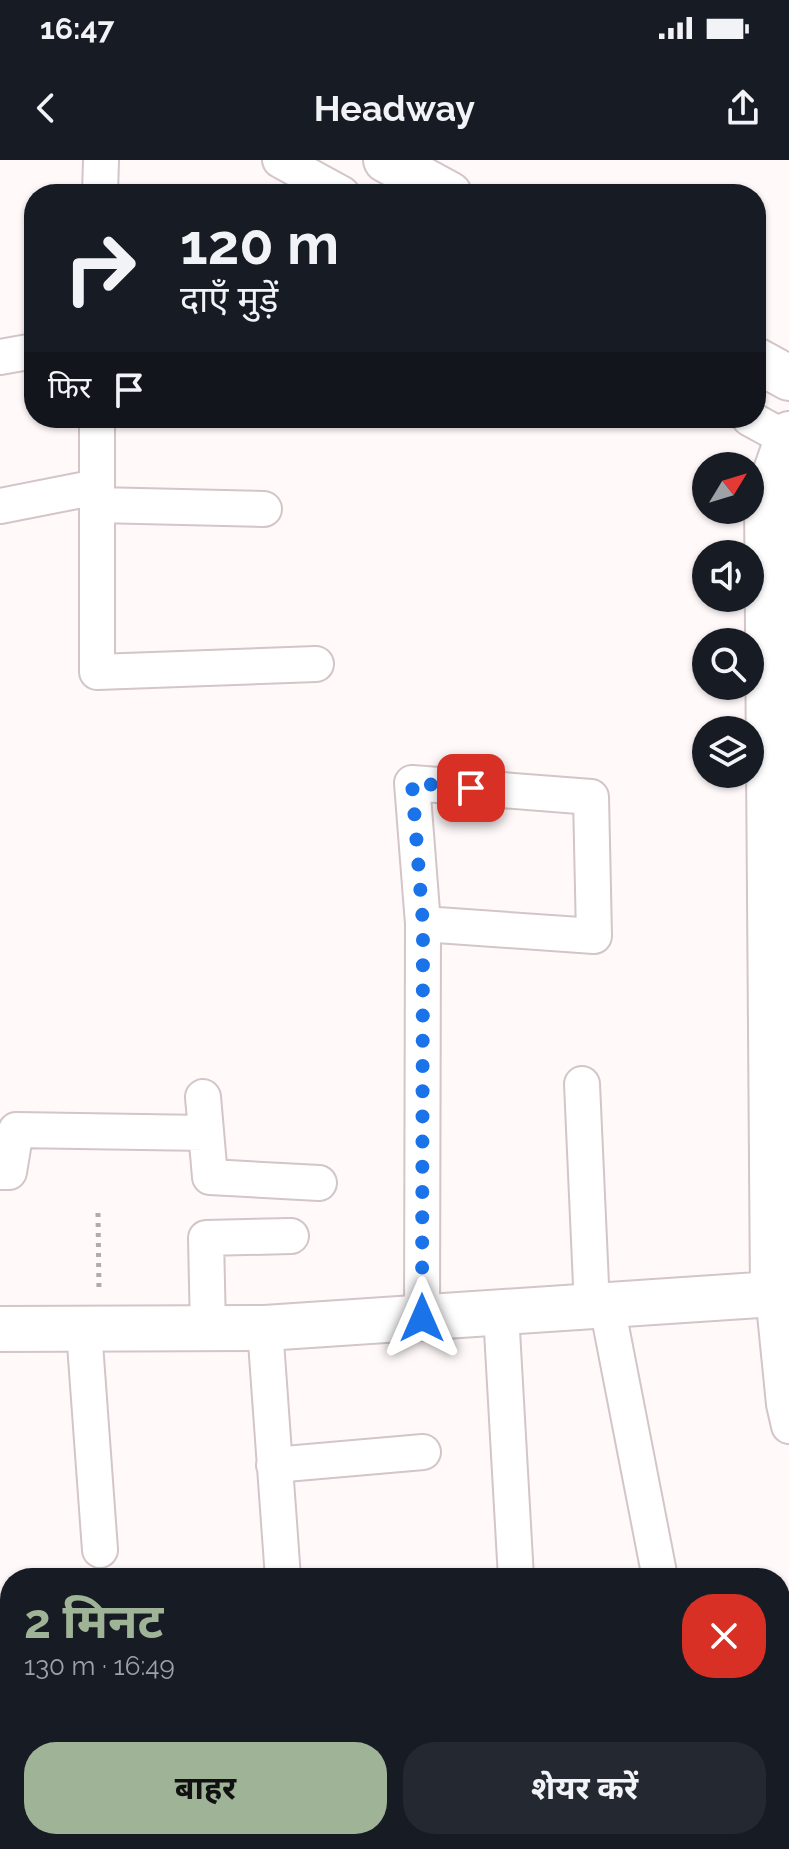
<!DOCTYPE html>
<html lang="hi">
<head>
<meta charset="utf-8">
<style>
  :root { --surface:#171b24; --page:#242831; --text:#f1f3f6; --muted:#9ea1a6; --accent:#9fb397 }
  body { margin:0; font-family:Raleway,"Noto Sans Devanagari",sans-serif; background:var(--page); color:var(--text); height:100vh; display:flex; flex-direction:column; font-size:30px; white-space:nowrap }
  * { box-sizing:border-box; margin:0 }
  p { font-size:26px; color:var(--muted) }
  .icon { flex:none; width:44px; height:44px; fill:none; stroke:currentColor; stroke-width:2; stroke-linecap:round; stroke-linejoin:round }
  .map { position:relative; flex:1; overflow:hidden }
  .details { position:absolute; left:0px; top:1408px; width:790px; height:282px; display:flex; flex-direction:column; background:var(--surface); border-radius:32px 32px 0 0; box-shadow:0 2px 6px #0004 }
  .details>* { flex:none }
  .guide { position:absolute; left:24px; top:24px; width:742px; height:244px; border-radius:32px; box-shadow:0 2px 6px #0004; background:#171b24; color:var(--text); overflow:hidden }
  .needle { width:52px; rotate:52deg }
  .buttons { position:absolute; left:692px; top:292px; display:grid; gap:16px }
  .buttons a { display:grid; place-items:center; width:72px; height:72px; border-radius:50%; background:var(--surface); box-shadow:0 2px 6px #0004; font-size:40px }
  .pin { position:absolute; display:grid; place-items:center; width:68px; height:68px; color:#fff; margin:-34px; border-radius:16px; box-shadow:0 4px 12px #0006 }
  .me { position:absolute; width:88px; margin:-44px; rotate:0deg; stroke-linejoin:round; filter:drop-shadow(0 0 6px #0008) }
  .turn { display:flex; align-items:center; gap:28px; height:168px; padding:0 24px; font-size:36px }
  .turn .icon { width:104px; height:104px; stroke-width:2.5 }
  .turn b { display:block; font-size:56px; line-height:68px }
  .then { display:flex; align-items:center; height:76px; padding:0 24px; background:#0003; gap:16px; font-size:30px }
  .round { display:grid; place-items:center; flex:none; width:84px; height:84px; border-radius:32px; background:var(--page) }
  .head { display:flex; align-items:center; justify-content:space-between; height:136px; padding:0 24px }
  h1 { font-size:48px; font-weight:700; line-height:60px; color:var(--accent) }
  .button { display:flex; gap:16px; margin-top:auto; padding:16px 24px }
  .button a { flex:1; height:92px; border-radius:32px; background:var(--accent); color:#111; font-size:32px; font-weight:700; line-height:92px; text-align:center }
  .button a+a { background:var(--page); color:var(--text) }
  .status { display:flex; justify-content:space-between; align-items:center; height:56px; padding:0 40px; background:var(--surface); direction:ltr }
  .status svg { height:22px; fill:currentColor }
  header { display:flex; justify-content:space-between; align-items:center; height:104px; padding:0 24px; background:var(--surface); font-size:36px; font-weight:700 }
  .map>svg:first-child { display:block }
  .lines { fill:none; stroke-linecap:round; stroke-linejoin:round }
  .street-casing { stroke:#d3c5c8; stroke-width:38 }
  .secondary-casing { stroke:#d3c5c8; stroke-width:48 }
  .path { stroke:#b1abac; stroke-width:5; stroke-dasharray:4 6; stroke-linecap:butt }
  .street { stroke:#fff; stroke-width:34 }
  .secondary { stroke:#fff; stroke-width:44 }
  .route { stroke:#1a73e8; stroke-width:14; stroke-dasharray:0 25.2 }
</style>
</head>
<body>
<div class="status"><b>16:47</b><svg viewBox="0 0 49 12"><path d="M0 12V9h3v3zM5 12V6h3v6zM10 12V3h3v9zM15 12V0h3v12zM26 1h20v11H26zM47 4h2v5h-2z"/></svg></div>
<header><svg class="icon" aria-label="back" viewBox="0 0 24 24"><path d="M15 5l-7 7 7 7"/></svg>Headway<svg class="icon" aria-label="share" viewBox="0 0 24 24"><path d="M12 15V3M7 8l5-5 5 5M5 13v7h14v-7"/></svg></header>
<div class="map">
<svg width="789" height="1689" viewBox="0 0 789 1689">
  <rect width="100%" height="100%" fill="#fff9fa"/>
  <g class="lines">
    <g class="street-casing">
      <path id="street" d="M280 0 342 34
        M100 34 101 0
        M0 197 34 191
        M97 258V512L316 504
        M749 258 787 279
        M97 345 264 349
        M0 346 97 327
        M582 924 592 1147
        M203 937 210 1017 319 1023
        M0 1012H9L16 970 205 973
        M789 1132 773 1134 784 1244 789 1266
        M607 1146 660 1418
        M501 1153 516 1418
        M422 1158 423 764 412 623 591 637 594 776 423 764
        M265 1168 283 1418
        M208 1169 206 1078 291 1076
        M84 1170 100 1390
        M274 1305 423 1292
        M0 1479 10 1478
        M780 1548H789
        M0 1599 10 1598
        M542 1680 543 1689
        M711 1680 713 1689
        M250 1689 386 1685"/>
    </g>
    <g class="secondary-casing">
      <path id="secondary" d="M386 0 449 34
        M756 200 789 218
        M0 1169 265 1168 773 1134 767 337 789 274"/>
    </g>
    <path class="path" d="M98 1053 99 1132"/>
    <use href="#street" class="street"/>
    <use href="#secondary" class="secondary"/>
  </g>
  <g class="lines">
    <path class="route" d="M422 1158 423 764 412 623 471 628"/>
  </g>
</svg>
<div class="buttons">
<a><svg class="needle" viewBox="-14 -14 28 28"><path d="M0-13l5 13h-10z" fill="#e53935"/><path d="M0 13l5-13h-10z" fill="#9ea1a6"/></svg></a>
<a><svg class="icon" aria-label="sound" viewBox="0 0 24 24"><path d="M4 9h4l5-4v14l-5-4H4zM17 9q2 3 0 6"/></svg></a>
<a><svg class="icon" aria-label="search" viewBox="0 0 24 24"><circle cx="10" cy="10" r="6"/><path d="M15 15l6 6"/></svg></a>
<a><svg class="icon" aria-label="layers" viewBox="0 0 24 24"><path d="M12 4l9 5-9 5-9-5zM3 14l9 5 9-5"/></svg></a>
</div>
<div class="pin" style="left:471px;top:628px;background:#d93025"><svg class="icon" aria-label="arrive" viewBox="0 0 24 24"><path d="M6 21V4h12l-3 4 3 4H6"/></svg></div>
<svg class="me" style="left:422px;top:1158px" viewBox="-20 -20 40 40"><path d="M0-17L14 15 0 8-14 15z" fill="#1a73e8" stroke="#fff" stroke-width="4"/></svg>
<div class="guide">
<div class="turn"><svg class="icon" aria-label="right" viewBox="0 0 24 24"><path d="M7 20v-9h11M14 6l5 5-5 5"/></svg><div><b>120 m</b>दाएँ मुड़ें</div></div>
<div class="then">फिर<svg class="icon" aria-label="arrive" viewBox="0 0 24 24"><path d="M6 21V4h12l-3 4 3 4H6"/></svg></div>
</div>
<section class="details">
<div class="head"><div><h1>2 मिनट</h1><p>130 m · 16:49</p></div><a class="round" style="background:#d93025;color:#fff"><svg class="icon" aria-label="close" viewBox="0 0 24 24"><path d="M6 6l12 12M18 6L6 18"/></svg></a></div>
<div class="button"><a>बाहर</a><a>शेयर करें</a></div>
</section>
</div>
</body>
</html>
